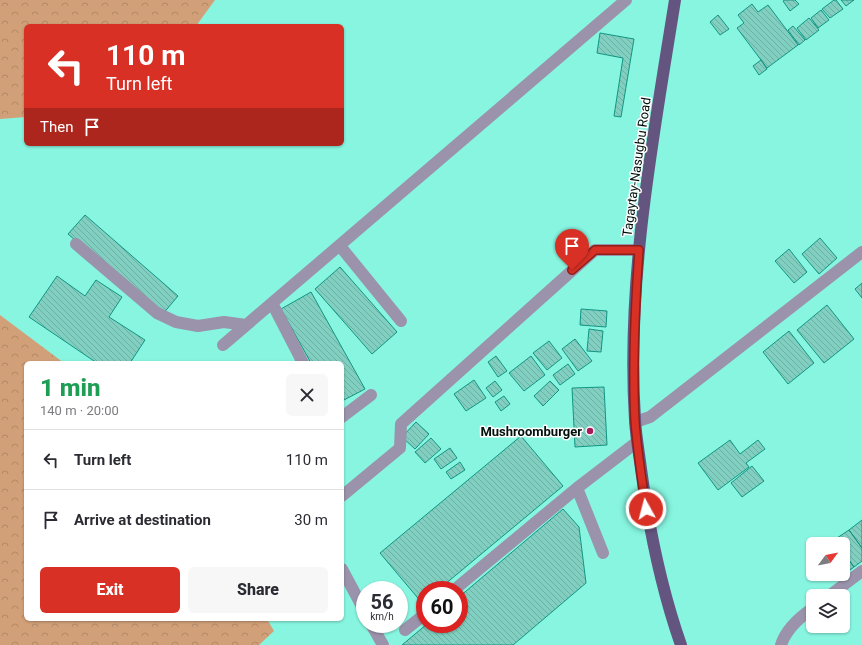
<!DOCTYPE html>
<html lang="en">
<head>
<meta charset="utf-8">
<style>
  :root { --surface:#fff; --page:#f7f7f7; --text:#2b2b33; --muted:#7c7c81; --line:#e1e1e2; --accent:#d93025 }
  body { margin:0; font-family:Roboto,sans-serif; background:var(--page); color:var(--text); height:100vh; display:flex; flex-direction:column; font-size:15px; white-space:nowrap }
  * { box-sizing:border-box; margin:0 }
  p { font-size:13px; color:var(--muted) }
  .icon { flex:none; width:22px; height:22px; fill:none; stroke:currentColor; stroke-width:2; stroke-linecap:round; stroke-linejoin:round }
  .map { position:relative; flex:1; overflow:hidden }
  .panel { position:absolute; left:24px; top:361px; width:320px; height:260px; display:flex; flex-direction:column; background:var(--surface); border-radius:6px; box-shadow:0 1px 3px #0004 }
  .panel>* { flex:none }
  .banner { position:absolute; left:24px; top:24px; width:320px; height:122px; border-radius:6px; box-shadow:0 1px 3px #0004; background:#d93025; color:#fff; overflow:hidden }
  .needle { width:26px; rotate:58deg }
  .controls { position:absolute; left:806px; top:537px; display:grid; gap:8px }
  .controls a { display:grid; place-items:center; width:44px; height:44px; border-radius:6px; background:var(--surface); box-shadow:0 1px 3px #0004; font-size:20px }
  .speed { position:absolute; left:356px; top:581px; display:flex; gap:8px; font-size:20px; font-weight:700; text-align:center }
  .speed>* { display:grid; place-content:center; width:52px; height:52px; border-radius:50%; background:var(--surface); box-shadow:0 1px 3px #0004; line-height:1 }
  .speed small { font-size:10px; font-weight:400 }
  .speed .limit { border:6px solid #d22; background:#fff; color:#111 }
  .pin { position:absolute; display:grid; place-items:center; width:34px; height:34px; color:#fff; margin:-41px -17px; border-radius:50% 50% 50% 0; rotate:-45deg; box-shadow:0 0 4px #0007 }
  .pin .icon { rotate:45deg }
  .me { position:absolute; width:44px; margin:-22px; rotate:353deg; stroke-linejoin:round; filter:drop-shadow(0 0 3px #0008) }
  .turn { display:flex; align-items:center; gap:14px; height:84px; padding:0 16px; font-size:18px }
  .turn .icon { width:52px; height:52px; stroke-width:2.5 }
  .turn b { display:block; font-size:28px; line-height:34px }
  .then { display:flex; align-items:center; height:38px; padding:0 16px; background:#0003; gap:8px; font-size:15px }
  .round { display:grid; place-items:center; flex:none; width:42px; height:42px; border-radius:6px; background:var(--page) }
  .headline { display:flex; align-items:center; justify-content:space-between; height:68px; padding:0 16px }
  h1 { font-size:24px; font-weight:800; line-height:30px; color:#1e9e55 }
  .cta { display:flex; gap:8px; margin-top:auto; padding:8px 16px }
  .cta a { flex:1; height:46px; border-radius:6px; background:var(--accent); color:#fff; font-size:16px; font-weight:800; line-height:46px; text-align:center }
  .cta a+a { background:var(--page); color:var(--text) }
  ul { padding:0; list-style:none }
  li { display:flex; align-items:center; gap:12px; height:60px; padding:0 16px; border-top:1px solid var(--line) }
  li div { flex:1 }
  li b { display:block; font-size:15px }
  li em { font-style:normal }
  .map>svg:first-child { display:block }
  .forest { fill:url(#forest-crowns) }
  .building { fill:url(#building-back-hatch); stroke:#129583 }
  .lines { fill:none; stroke-linecap:round; stroke-linejoin:round }
  .minor { stroke:#9b93ab; stroke-width:12 }
  .major { stroke:#645580; stroke-width:12 }
  .route-casing { stroke:#8d1f18; stroke-width:10 }
  .route { stroke:#d93025; stroke-width:7 }
  .poi-dot { fill:#a81a5b; stroke:#fefefe; stroke-width:1.5 }
  .labels { text-anchor:middle; stroke-width:3; stroke-linejoin:round; paint-order:stroke }
  .street-label { font-size:13px; fill:#00100c; stroke:#fefefe }
  .poi-label { font-size:13px; font-weight:bold; fill:#00100c; stroke:#fefefe; text-anchor:end }
</style>
</head>
<body>
<div class="map">
<svg width="862" height="645" viewBox="0 0 862 645">
  <defs>
    <pattern id="forest-crowns" width="20" height="18" patternUnits="userSpaceOnUse"><rect width="20" height="18" fill="#d2a078"/><path d="M2 6a3 3 0 1 1 6 0M12 15a3 3 0 1 1 6 0" fill="none" stroke="#b28967"/></pattern>
    <pattern id="building-back-hatch" width="6" height="6" patternUnits="userSpaceOnUse"><rect width="6" height="6" fill="#81cfc0"/><path d="M-1 5l2 2M0 0l6 6M5-1l2 2" fill="none" stroke="#6eb1a4"/></pattern>
  </defs>
  <rect width="100%" height="100%" fill="#87f5e0"/>
  <path class="forest" d="M0 0H215L196 26H26V117L0 119Z
    M0 315 64 363H26V619H267L274 631 259 645H0Z"/>
  <path class="building" d="M785 0H795L799 4 790 11 783 1Z
    M834 0H836L843 9 830 18 822 9Z
    M841 0H854L846 6Z
    M752 4 758 12 768 5 798 45 767 68 737 28 744 23 738 15Z
    M821 10 829 20 818 28 811 18Z
    M718 15 729 29 720 35 710 22Z
    M809 18 819 30 806 40 797 28Z
    M793 26 805 40 799 45 788 30Z
    M600 33 634 39 621 117 614 116 623 58 597 53Z
    M761 60 767 69 759 75 753 66Z
    M85 215 178 296 162 315 68 234Z
    M820 238 837 258 819 274 802 254Z
    M789 249 807 272 794 283 775 261Z
    M340 267 397 332 372 354 315 289Z
    M57 276 85 296 96 280 122 297 109 317 145 340 130 363H97L29 317Z
    M862 283V298L855 289Z
    M311 292 365 389 342 401V363H311L281 309Z
    M827 305 854 339 824 363 797 330Z
    M581 309 607 311 606 327 580 325Z
    M589 329 603 331 601 352 587 351Z
    M789 331 814 363 788 384 763 352Z
    M575 339 592 361 578 371 562 349Z
    M549 341 562 358 547 370 533 353Z
    M496 356 507 371 498 377 488 362Z
    M531 356 545 375 524 391 509 373Z
    M568 364 575 374 560 385 553 375Z
    M474 380 486 398 466 411 454 394Z
    M495 381 502 390 493 397 486 388Z
    M550 381 559 390 543 406 534 396Z
    M604 387 607 445 575 447 572 388Z
    M504 396 510 404 501 411 495 402Z
    M416 422 429 434 415 449 402 437Z
    M521 436 563 486 438 590H425V600L422 603 380 553Z
    M431 438 441 449 425 463 415 452Z
    M730 440 740 454 758 440 765 449 746 463 749 467 718 490 698 463Z
    M450 448 457 458 441 469 434 459Z
    M460 462 465 470 451 479 446 472Z
    M752 466 764 481 742 497 731 483Z
    M563 509 579 527 586 583 513 645H402L427 624H459V597Z
    M862 520V548L849 530Z
    M849 530 862 548V561L854 567 843 552V544H837L834 540Z
    M843 552 854 567 840 577 837 574H843Z"/>
  <g class="lines">
    <path class="minor" d="M76 244 157 313 176 322 198 326 224 322 246 325
      M340 246 401 321
      M272 303 303 363
      M223 345 626 0
      M342 417 371 395
      M635 422 650 417 862 252
      M342 496 400 448 401 424 595 250H639
      M603 553 577 488 637 442
      M342 569 365 612
      M454 590 577 488
      M829 596 862 571
      M371 624 383 645
      M405 630 425 614
      M781 645C786 629 800 617 813 608"/>
    <path class="major" d="M675 0C653 139 626 279 635 420 636 437 639 453 641 469 649 529 661 588 681 645"/>
  </g>
  <g class="lines">
    <g class="route-casing">
      <path id="route" d="M572 270 595 250H639C635 307 632 364 635 421 637 450 642 479 646 509"/>
    </g>
    <use href="#route" class="route"/>
  </g>
  <circle class="poi-dot" cx="590" cy="431" r="4"/>
  <g class="labels">
    <g class="street-label">
      <text transform="translate(636 167) rotate(-82)" y="5">Tagaytay-Nasugbu Road</text>
    </g>
    <g class="poi-label">
      <text x="582" y="436">Mushroomburger</text>
    </g>
  </g>
</svg>
<div class="controls">
<a><svg class="needle" viewBox="-14 -14 28 28"><path d="M0-13l5 13h-10z" fill="#e53935"/><path d="M0 13l5-13h-10z" fill="#7c7c81"/></svg></a>
<a><svg class="icon" aria-label="layers" viewBox="0 0 24 24"><path d="M12 4l9 5-9 5-9-5zM3 14l9 5 9-5"/></svg></a>
</div>
<div class="speed"><div>56<small>km/h</small></div><div class="limit">60</div></div>
<div class="pin" style="left:572px;top:270px;background:#d93025"><svg class="icon" aria-label="arrive" viewBox="0 0 24 24"><path d="M6 21V4h12l-3 4 3 4H6"/></svg></div>
<svg class="me" style="left:646px;top:509px" viewBox="-20 -20 40 40"><circle r="17" fill="#d93025" stroke="#fff" stroke-width="3"/><path d="M0-11L8 9 0 5-8 9z" fill="#fff"/></svg>
<div class="banner">
<div class="turn"><svg class="icon" aria-label="left" viewBox="0 0 24 24"><path d="M17 20v-9H6M10 6l-5 5 5 5"/></svg><div><b>110 m</b>Turn left</div></div>
<div class="then">Then<svg class="icon" aria-label="arrive" viewBox="0 0 24 24"><path d="M6 21V4h12l-3 4 3 4H6"/></svg></div>
</div>
<section class="panel">
<div class="headline"><div><h1>1 min</h1><p>140 m · 20:00</p></div><a class="round"><svg class="icon" aria-label="close" viewBox="0 0 24 24"><path d="M6 6l12 12M18 6L6 18"/></svg></a></div>
<ul>
<li><svg class="icon" aria-label="left" viewBox="0 0 24 24"><path d="M17 20v-9H6M10 6l-5 5 5 5"/></svg><div><b>Turn left</b></div><em>110 m</em></li>
<li><svg class="icon" aria-label="arrive" viewBox="0 0 24 24"><path d="M6 21V4h12l-3 4 3 4H6"/></svg><div><b>Arrive at destination</b></div><em>30 m</em></li>
</ul>
<div class="cta"><a>Exit</a><a>Share</a></div>
</section>
</div>
</body>
</html>
